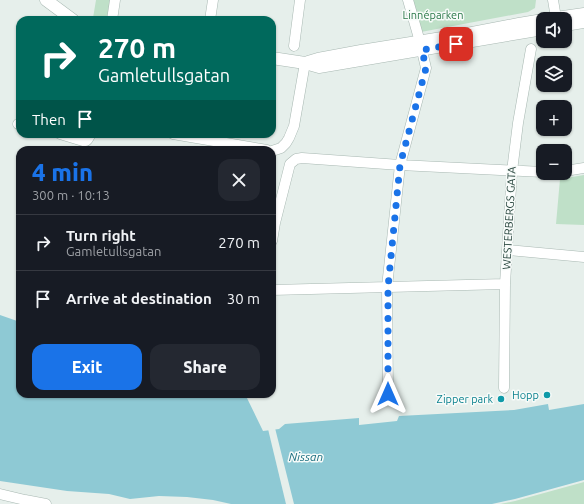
<!DOCTYPE html>
<html lang="en">
<head>
<meta charset="utf-8">
<style>
  :root { --surface:#171b24; --page:#242831; --text:#f1f3f6; --muted:#9ea1a6; --line:#363941; --accent:#1a73e8 }
  body { margin:0; font-family:Ubuntu,sans-serif; background:var(--page); color:var(--text); height:100vh; display:flex; flex-direction:column; font-size:15px; white-space:nowrap }
  * { box-sizing:border-box; margin:0 }
  p { font-size:13px; color:var(--muted) }
  .icon { flex:none; width:22px; height:22px; fill:none; stroke:currentColor; stroke-width:2; stroke-linecap:round; stroke-linejoin:round }
  .map { position:relative; flex:1; overflow:hidden }
  .side { position:absolute; left:16px; top:146px; width:260px; height:252px; display:flex; flex-direction:column; background:var(--surface); border-radius:12px; box-shadow:0 1px 3px #0004 }
  .side>* { flex:none }
  .top-card { position:absolute; left:16px; top:16px; width:260px; height:122px; border-radius:12px; box-shadow:0 1px 3px #0004; background:#00695c; color:#fff; overflow:hidden }
  .controls { position:absolute; left:536px; top:12px; display:grid; gap:8px }
  .controls a { display:grid; place-items:center; width:36px; height:36px; border-radius:8px; background:var(--surface); box-shadow:0 1px 3px #0004; font-size:20px }
  .pin { position:absolute; display:grid; place-items:center; width:34px; height:34px; color:#fff; margin:-17px; border-radius:8px; box-shadow:0 2px 6px #0006 }
  .me { position:absolute; width:44px; margin:-22px; rotate:0deg; stroke-linejoin:round; filter:drop-shadow(0 0 3px #0008) }
  .turn { display:flex; align-items:center; gap:14px; height:84px; padding:0 16px; font-size:18px }
  .turn .icon { width:52px; height:52px; stroke-width:2.5 }
  .turn b { display:block; font-size:28px; line-height:34px }
  .then { display:flex; align-items:center; height:38px; padding:0 16px; background:#0003; gap:8px; font-size:15px }
  .round { display:grid; place-items:center; flex:none; width:42px; height:42px; border-radius:12px; background:var(--page) }
  .overview { display:flex; align-items:center; justify-content:space-between; height:68px; padding:0 16px }
  h1 { font-size:24px; font-weight:800; line-height:30px; color:var(--accent) }
  .action { display:flex; gap:8px; margin-top:auto; padding:8px 16px }
  .action a { flex:1; height:46px; border-radius:12px; background:var(--accent); color:#fff; font-size:16px; font-weight:800; line-height:46px; text-align:center }
  .action a+a { background:var(--page); color:var(--text) }
  ul { padding:0; list-style:none }
  li { display:flex; align-items:center; gap:12px; height:56px; padding:0 16px; border-top:1px solid var(--line) }
  li div { flex:1 }
  li b { display:block; font-size:15px }
  li em { font-style:normal }
  .map>svg:first-child { display:block }
  .green { fill:#bfe0c8 }
  .water { fill:#8ec9d4 }
  .pier { fill:#e6efeb }
  .lines { fill:none; stroke-linecap:round; stroke-linejoin:round }
  .minor-casing { stroke:#a8b8b2; stroke-width:11 }
  .tertiary-casing { stroke:#a8b8b2; stroke-width:13 }
  .minor { stroke:#fff; stroke-width:10 }
  .tertiary { stroke:#fff; stroke-width:12 }
  .route { stroke:#1a73e8; stroke-width:7; stroke-dasharray:0 12.6 }
  .culture-dot { fill:#0f9aa8; stroke:#f7fbf9; stroke-width:1.5 }
  .labels { text-anchor:middle; stroke-width:3; stroke-linejoin:round; paint-order:stroke }
  .park-label { font-size:11px; fill:#2d7a4b; stroke:#f7fbf9 }
  .street-label { font-size:11px; fill:#24423a; stroke:#f7fbf9 }
  .culture-label { font-size:11px; fill:#0d838f; stroke:#f7fbf9; text-anchor:end }
  .water-label { font-size:12px; font-style:italic; fill:#1c6f80; stroke:#f7fbf9 }
</style>
</head>
<body>
<div class="map">
<svg width="584" height="504" viewBox="0 0 584 504">
  <rect width="100%" height="100%" fill="#e6efeb"/>
  <path class="green" d="M96 0H110L108 14 105 19 100 20 93 18Z
    M413 0H536L535 8 528 12 421 32Z
    M584 175V225L556 224 560 179Z
    M584 482V504H500L515 501Z"/>
  <path class="water" d="M0 315 20 322V394H245L263 431 279 429 285 424 359 418V425L397 421 399 416 514 410 548 404 549 410 584 404V480L515 499 492 504H231L213 500 187 497 159 496 130 499 109 494 67 491 0 481Z"/>
  <path class="pier" d="M275 428 294 504H286L268 429Z"/>
  <g class="lines">
    <g class="minor-casing">
      <path id="minor" d="M553 0 556 18
        M112 20 115 0
        M210 20 213 0
        M294 46 300 0
        M18 124H20
        M60 134 83 141H86L88 139 91 134
        M173 134 267 150
        M272 151 281 148 286 143 289 138 294 126 305 63
        M565 171 584 168
        M272 241 275 223 290 164 296 159 302 158 400 165 543 172
        M507 250 584 257
        M272 290 505 284
        M504 388 505 284 512 171 518 123 531 49
        M388 394 387 287 400 165 426 68 420 42 408 0
        M0 494 25 500 46 504"/>
    </g>
    <g class="tertiary-casing">
      <path id="tertiary" d="M46 0 73 20
        M549 19 584 14
        M565 25 584 22
        M272 58 305 63 319 67 543 29
        M308 62 318 59 361 51 467 34 519 24 543 20"/>
    </g>
    <use href="#minor" class="minor"/>
    <use href="#tertiary" class="tertiary"/>
  </g>
  <g class="lines">
    <path class="route" d="M388 394V287L400 165 426 68 422 50 456 44"/>
  </g>
  <g class="culture-dot">
    <circle cx="547" cy="395" r="4"/>
    <circle cx="501" cy="399" r="4"/>
  </g>
  <g class="labels">
    <g class="park-label">
      <text x="433" y="19">Linnéparken</text>
    </g>
    <g class="street-label">
      <text transform="translate(509 218) rotate(-87)" y="4">WESTERBERGS GATA</text>
    </g>
    <g class="culture-label">
      <text x="539" y="399">Hopp</text>
      <text x="493" y="403">Zipper park</text>
    </g>
    <g class="water-label">
      <text x="306" y="461">Nissan</text>
    </g>
  </g>
</svg>
<div class="controls">
<a><svg class="icon" aria-label="sound" viewBox="0 0 24 24"><path d="M4 9h4l5-4v14l-5-4H4zM17 9q2 3 0 6"/></svg></a>
<a><svg class="icon" aria-label="layers" viewBox="0 0 24 24"><path d="M12 4l9 5-9 5-9-5zM3 14l9 5 9-5"/></svg></a>
<a>+</a>
<a>−</a>
</div>
<div class="pin" style="left:456px;top:44px;background:#d93025"><svg class="icon" aria-label="arrive" viewBox="0 0 24 24"><path d="M6 21V4h12l-3 4 3 4H6"/></svg></div>
<svg class="me" style="left:388px;top:394px" viewBox="-20 -20 40 40"><path d="M0-17L14 15 0 8-14 15z" fill="#1a73e8" stroke="#fff" stroke-width="4"/></svg>
<div class="top-card">
<div class="turn"><svg class="icon" aria-label="right" viewBox="0 0 24 24"><path d="M7 20v-9h11M14 6l5 5-5 5"/></svg><div><b>270 m</b>Gamletullsgatan</div></div>
<div class="then">Then<svg class="icon" aria-label="arrive" viewBox="0 0 24 24"><path d="M6 21V4h12l-3 4 3 4H6"/></svg></div>
</div>
<section class="side">
<div class="overview"><div><h1>4 min</h1><p>300 m · 10:13</p></div><a class="round"><svg class="icon" aria-label="close" viewBox="0 0 24 24"><path d="M6 6l12 12M18 6L6 18"/></svg></a></div>
<ul>
<li><svg class="icon" aria-label="right" viewBox="0 0 24 24"><path d="M7 20v-9h11M14 6l5 5-5 5"/></svg><div><b>Turn right</b><p>Gamletullsgatan</p></div><em>270 m</em></li>
<li><svg class="icon" aria-label="arrive" viewBox="0 0 24 24"><path d="M6 21V4h12l-3 4 3 4H6"/></svg><div><b>Arrive at destination</b></div><em>30 m</em></li>
</ul>
<div class="action"><a>Exit</a><a>Share</a></div>
</section>
</div>
</body>
</html>
